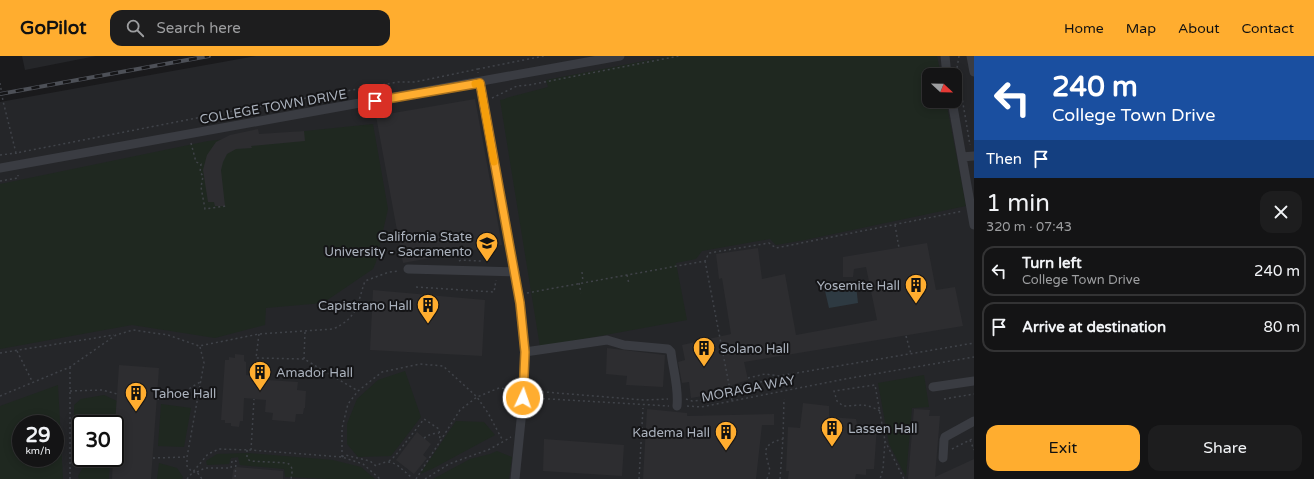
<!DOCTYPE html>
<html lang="en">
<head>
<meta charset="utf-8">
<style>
  :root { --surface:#141415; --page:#1d1d1e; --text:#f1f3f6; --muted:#9d9ea0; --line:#333334; --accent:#ffad2f }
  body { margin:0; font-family:"Varela Round",sans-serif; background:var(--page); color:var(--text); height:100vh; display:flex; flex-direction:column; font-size:15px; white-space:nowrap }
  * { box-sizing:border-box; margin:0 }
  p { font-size:13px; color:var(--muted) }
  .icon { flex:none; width:22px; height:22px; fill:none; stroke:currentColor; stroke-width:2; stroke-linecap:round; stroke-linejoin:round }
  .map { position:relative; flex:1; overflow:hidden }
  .panel { display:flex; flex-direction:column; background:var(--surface); width:340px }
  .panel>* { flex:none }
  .hud { background:#1a4fa0; color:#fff; overflow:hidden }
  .needle { width:26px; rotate:112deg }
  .controls { position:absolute; left:922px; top:12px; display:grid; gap:8px }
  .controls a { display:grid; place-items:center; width:40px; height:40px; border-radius:8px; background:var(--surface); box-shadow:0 2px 10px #0003,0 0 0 1px var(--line); font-size:20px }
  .speed { position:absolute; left:12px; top:359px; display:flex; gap:8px; font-size:20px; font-weight:700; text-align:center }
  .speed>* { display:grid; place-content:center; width:52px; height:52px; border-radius:50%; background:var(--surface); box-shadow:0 2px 10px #0003,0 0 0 1px var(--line); line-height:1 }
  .speed small { font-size:10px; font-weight:400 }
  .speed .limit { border:2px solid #111; border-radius:6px; background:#fff; color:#111 }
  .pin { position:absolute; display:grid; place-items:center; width:34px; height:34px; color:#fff; margin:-17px; border-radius:8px; box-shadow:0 2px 6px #0006 }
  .me { position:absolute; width:44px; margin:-22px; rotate:3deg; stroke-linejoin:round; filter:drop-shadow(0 0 3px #0008) }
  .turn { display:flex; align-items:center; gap:14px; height:84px; padding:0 12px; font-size:18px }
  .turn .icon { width:52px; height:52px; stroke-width:2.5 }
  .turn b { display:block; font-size:28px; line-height:34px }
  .then { display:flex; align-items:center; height:38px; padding:0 12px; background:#0003; gap:8px; font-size:15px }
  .round { display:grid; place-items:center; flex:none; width:42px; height:42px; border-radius:12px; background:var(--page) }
  .overview { display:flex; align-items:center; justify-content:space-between; height:68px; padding:0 12px }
  h1 { font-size:24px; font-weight:600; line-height:30px }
  .primary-button { display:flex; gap:8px; margin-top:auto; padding:8px 12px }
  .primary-button a { flex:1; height:46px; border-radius:12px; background:var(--accent); color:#111; font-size:16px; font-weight:600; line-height:46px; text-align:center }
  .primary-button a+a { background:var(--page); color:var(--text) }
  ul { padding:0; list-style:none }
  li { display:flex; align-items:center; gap:12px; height:50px; margin:0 8px 6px; padding:0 4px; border:2px solid var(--line); border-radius:12px }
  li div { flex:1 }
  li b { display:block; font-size:15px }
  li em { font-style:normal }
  header { display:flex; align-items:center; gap:24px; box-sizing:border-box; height:56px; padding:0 20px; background:var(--accent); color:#111 }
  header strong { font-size:19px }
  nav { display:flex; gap:22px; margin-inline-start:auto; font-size:14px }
  .search { width:280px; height:36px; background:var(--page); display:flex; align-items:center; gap:10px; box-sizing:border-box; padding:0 14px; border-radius:12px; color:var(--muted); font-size:15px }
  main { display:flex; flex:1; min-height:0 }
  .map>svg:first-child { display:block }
  .built { fill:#252629; fill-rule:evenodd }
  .green { fill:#1f2820; fill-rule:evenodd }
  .water { fill:#2e3a42 }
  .building { fill:#2d2d30 }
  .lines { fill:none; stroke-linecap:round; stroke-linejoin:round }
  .path { stroke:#404349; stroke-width:1.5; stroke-dasharray:2 3; stroke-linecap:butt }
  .minor { stroke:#3a3c42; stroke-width:9 }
  .rail-casing { stroke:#4d5057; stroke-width:4 }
  .rail { stroke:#151517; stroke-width:2.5; stroke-dasharray:8; stroke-linecap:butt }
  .route-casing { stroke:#a6701f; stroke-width:10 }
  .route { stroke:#ffad2f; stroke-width:7 }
  .slow { stroke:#f59e0b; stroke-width:7 }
  .labels { text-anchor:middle; stroke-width:4; stroke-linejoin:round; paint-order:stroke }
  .street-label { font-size:13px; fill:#abb2bd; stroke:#151517 }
  .poi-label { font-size:13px; fill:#abb2bd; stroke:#151517; text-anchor:end }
</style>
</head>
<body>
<header>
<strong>GoPilot</strong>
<div class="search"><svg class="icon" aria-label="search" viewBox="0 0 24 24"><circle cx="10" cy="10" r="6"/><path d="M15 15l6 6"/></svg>Search here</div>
<nav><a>Home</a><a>Map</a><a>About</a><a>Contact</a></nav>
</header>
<main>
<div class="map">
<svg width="974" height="423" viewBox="0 0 974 423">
  <rect width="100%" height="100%" fill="#1a1a1c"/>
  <path class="built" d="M22 0H96L25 14Z
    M256 0H974V423H0V46ZM929 19H955V45H929ZM21 368H55V402H21ZM81 368H115V402H81Z"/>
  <path class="green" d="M670 0H937L941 19H929V45H946L966 150 805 184 776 189 770 183 702 195 696 203 676 207 687 264 540 291 500 44 505 43 506 42 548 31 546 24Z
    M373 68 388 153 376 206 373 213 323 247 266 252 265 269 215 282 132 269 0 293V128L208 85Z
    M405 315 421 361 391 400 358 401 347 388V368L357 343 378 324Z
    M924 319 929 351 912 352 906 421 889 388 878 327Z
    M58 329 63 423H0V350ZM21 368H55V402H21Z
    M104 339 117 345 115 369V368H81V380L74 360V349L81 343Z
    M161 348 191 352 184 391 158 390Z
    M456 365 484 366 495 379 432 413 420 418Z
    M497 395 512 401 509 423H433L470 403 490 398Z
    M248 397 333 404 361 411 375 423H330L285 421 284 413 240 409 238 401 231 402 229 408 207 409 206 405 217 398Z
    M110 404 109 423H79L78 420 85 408Z
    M159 407 177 412 183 421 182 423H157Z"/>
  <path class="water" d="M856 229 858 247 829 252 825 235Z"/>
  <path class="building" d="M475 43 502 189 403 207 376 60Z
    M258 73 259 78 304 75 305 85 251 90 252 92 236 93 227 98 223 106 221 114 225 150H215L214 146H208L203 114 207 99 216 86 230 79Z
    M927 187 936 234 955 231 963 270 744 306 748 324 732 329 733 335 691 342 689 326 682 327 678 306 685 304 682 289 731 278 722 222 719 223 716 198 758 192 762 223 785 218 796 279 877 264 866 211 854 213 853 221H843V201Z
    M373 234 485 244 482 300 370 294Z
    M607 292 665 299 663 331 626 329 627 320 606 318Z
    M235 298 244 299V305L246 306V319L268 321V324L298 326 297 334 306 335 305 352H304L303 358H296L295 366 272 364 273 357 265 356 266 344 244 342 243 365H240L239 371 231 370V367H225V364H221L225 304H229V301L235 302Z
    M119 309 159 312 151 423H112L113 402H115V369Z
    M803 347 829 350V361L856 363 857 368 877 370 874 413H866V419L856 418 855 423H788L789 415H786L788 371 800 372Z
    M647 353 687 357V360L774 358V369H762L756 423H643Z
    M914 353 930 354 929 360H940L935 421 974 403V423H908Z
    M417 376 431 388 423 399 427 402 414 418 396 404Z
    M544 383 624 389 622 420 543 415Z
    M236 411 283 415V423H232L233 414Z"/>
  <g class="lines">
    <path class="path" d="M959 0 957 12 970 89
      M478 13 544 0
      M0 27 3 45 16 97 238 54 398 26H415L478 13V17
      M492 42 517 30 529 29 679 0
      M191 87 196 106 201 108 200 116 203 120 201 131 205 153 226 150
      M0 99 16 97V101
      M0 125 18 122V119
      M895 169 899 192
      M459 205 461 204 481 205
      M705 205 732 344
      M582 216 583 226
      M627 219 629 228
      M579 227 581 237
      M416 231 494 236 496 224
      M527 237 705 205 709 197 769 187 776 192 963 155
      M259 278 256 302 304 303 358 335
      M906 280 911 298
      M200 291 204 307 187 401V410L192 416H197L202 423
      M17 295 33 327
      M0 297 114 279
      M304 303 305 275
      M748 322 765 318 779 320 974 287
      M70 335 102 334 117 338
      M532 335 644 344 668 343
      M0 340 70 311 116 279 133 274 168 279 199 290 259 278 333 273C358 262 357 248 365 225L389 216 399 215
      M533 342 669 350
      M157 343 174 342 200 326
      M686 343 692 345 727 342 734 339 741 330 780 322
      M944 343 974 338
      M687 350 701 351 845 323 974 301
      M880 355C863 346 861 350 843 350L837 345 834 335 875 329 885 385 883 413 880 423
      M424 382 431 378 439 377
      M970 384 974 394
      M885 385 904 423
      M952 393 974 382
      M247 394V402L250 405 287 407C294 410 292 417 291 423
      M251 394 254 343
      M342 401V372L348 348 358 335 382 316 420 308 443 310 477 341 488 357 503 385
      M342 401 345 399 370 405 376 410C392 400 399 411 411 421V423
      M153 402 187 401
      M389 405 395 400 424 363 439 373 440 384
      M71 406 87 402
      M197 416 205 412H231L232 405H236L235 423
      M70 423V311
      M187 423 208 398 219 393 251 394 342 401 363 408 380 423
      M416 423 460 354 477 341 499 332 516 334
      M425 423 449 408 490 393 511 381
      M639 423 643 352
      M767 423 770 415C766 396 759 389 783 383
      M780 423 783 383 784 343"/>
    <path class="minor" d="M945 0 947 19
      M971 0 974 16
      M480 27 520 247 525 296 524 335 515 423
      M952 45 974 169
      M962 101 974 100
      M0 112C206 73 414 39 620 0
      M408 213 515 216
      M525 296 607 284 624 289 668 293 671 296C673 314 679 332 677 350
      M933 331 974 325
      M943 402 944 384 945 381 974 365"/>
    <g class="rail-casing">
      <path id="rail" d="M0 38 209 0"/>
    </g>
    <use href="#rail" class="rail"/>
  </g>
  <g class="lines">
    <g class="route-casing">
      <path id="route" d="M375 45 480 27 520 247 525 296 523 342"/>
    </g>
    <use href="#route" class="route"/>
    <path class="slow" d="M475 28 480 27 494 106"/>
  </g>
  <defs>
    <g id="university-pin" transform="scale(1.15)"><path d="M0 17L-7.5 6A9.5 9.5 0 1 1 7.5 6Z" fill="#ffad2f" stroke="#151517"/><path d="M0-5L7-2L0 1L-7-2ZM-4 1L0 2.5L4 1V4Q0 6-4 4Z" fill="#111"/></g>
    <g id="building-pin" transform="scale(1.15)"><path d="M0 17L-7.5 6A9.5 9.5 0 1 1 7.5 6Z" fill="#ffad2f" stroke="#151517"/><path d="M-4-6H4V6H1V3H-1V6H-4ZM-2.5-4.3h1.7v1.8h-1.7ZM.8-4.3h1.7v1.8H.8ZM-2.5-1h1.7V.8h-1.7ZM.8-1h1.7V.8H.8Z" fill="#111"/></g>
  </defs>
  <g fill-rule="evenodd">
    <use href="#university-pin" x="487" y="187"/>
    <use href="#building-pin" x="916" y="229"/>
    <use href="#building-pin" x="428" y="249"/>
    <use href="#building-pin" x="704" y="292"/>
    <use href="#building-pin" x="260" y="316"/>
    <use href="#building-pin" x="136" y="337"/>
    <use href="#building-pin" x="832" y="372"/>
    <use href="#building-pin" x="726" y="376"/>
  </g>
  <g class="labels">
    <g class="street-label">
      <text transform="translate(273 50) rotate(-10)" y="5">COLLEGE TOWN DRIVE</text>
      <text transform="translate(748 332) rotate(-11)" y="5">MORAGA WAY</text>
    </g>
    <g class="poi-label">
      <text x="472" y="185">California State<tspan x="472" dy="15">University - Sacramento</tspan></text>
      <text x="900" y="234">Yosemite Hall</text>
      <text x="412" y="254">Capistrano Hall</text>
      <text x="720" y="297" text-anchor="start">Solano Hall</text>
      <text x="276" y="321" text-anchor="start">Amador Hall</text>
      <text x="152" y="342" text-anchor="start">Tahoe Hall</text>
      <text x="848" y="377" text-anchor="start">Lassen Hall</text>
      <text x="710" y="381">Kadema Hall</text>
    </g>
  </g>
</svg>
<div class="controls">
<a><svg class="needle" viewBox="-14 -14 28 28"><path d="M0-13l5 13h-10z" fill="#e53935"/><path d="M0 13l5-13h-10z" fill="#9d9ea0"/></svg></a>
</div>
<div class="speed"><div>29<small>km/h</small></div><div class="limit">30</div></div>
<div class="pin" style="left:375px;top:45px;background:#d93025"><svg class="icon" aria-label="arrive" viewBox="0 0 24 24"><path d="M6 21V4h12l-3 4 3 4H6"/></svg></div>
<svg class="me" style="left:523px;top:342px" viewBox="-20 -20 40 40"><circle r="17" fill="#ffad2f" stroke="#fff" stroke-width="3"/><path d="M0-11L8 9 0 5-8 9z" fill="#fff"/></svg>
</div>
<section class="panel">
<div class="hud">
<div class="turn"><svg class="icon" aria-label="left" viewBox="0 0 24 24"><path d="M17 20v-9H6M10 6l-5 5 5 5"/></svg><div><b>240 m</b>College Town Drive</div></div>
<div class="then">Then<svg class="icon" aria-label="arrive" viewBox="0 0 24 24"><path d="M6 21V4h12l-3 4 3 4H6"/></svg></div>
</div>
<div class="overview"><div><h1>1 min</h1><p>320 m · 07:43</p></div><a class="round"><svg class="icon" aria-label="close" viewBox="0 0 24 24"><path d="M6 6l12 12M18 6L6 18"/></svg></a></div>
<ul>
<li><svg class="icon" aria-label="left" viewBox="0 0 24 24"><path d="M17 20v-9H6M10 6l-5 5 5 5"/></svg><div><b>Turn left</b><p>College Town Drive</p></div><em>240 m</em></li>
<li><svg class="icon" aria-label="arrive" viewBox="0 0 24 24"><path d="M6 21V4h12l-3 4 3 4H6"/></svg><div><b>Arrive at destination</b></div><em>80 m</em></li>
</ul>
<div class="primary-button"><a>Exit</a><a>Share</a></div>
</section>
</main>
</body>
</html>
